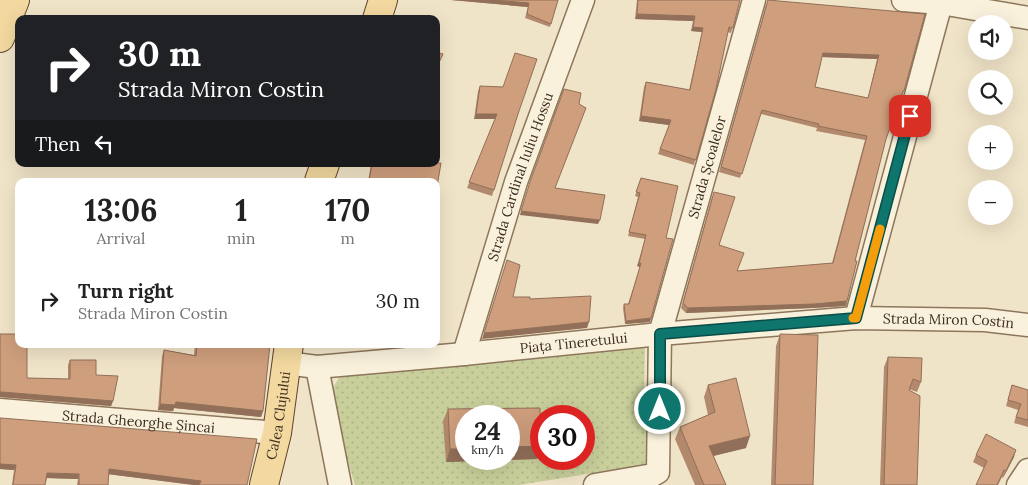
<!DOCTYPE html>
<html lang="en">
<head>
<meta charset="utf-8">
<style>
  :root { --surface:#fff; --page:#f6f6f6; --text:#222; --muted:#767676 }
  body { margin:0; font-family:Lora,serif; background:var(--page); color:var(--text); height:100vh; display:flex; flex-direction:column; font-size:19px; white-space:nowrap }
  * { box-sizing:border-box; margin:0 }
  p { font-size:16px; color:var(--muted) }
  .icon { flex:none; width:28px; height:28px; fill:none; stroke:currentColor; stroke-width:2; stroke-linecap:round; stroke-linejoin:round }
  .map { position:relative; flex:1; overflow:hidden }
  .sheet { position:absolute; left:15px; top:178px; width:425px; height:170px; display:flex; flex-direction:column; background:var(--surface); border-radius:10px; box-shadow:0 5px 20px #0002 }
  .sheet>* { flex:none }
  .banner { position:absolute; left:15px; top:15px; width:425px; height:152px; border-radius:10px; box-shadow:0 5px 20px #0002; background:#202124; color:#fff; overflow:hidden }
  .controls { position:absolute; left:968px; top:15px; display:grid; gap:10px }
  .controls a { display:grid; place-items:center; width:45px; height:45px; border-radius:50%; background:var(--surface); box-shadow:0 5px 20px #0002; font-size:25px }
  .speed { position:absolute; left:455px; top:405px; display:flex; gap:10px; font-size:25px; font-weight:700; text-align:center }
  .speed>* { display:grid; place-content:center; width:65px; height:65px; border-radius:50%; background:var(--surface); box-shadow:0 5px 20px #0002; line-height:1 }
  .speed small { font-size:12px; font-weight:400 }
  .speed .limit { border:8px solid #d22; background:#fff; color:#111 }
  .pin { position:absolute; display:grid; place-items:center; width:42px; height:42px; color:#fff; margin:-21px; border-radius:10px; box-shadow:0 2px 8px #0006 }
  .me { position:absolute; width:55px; margin:-28px; rotate:0deg; stroke-linejoin:round; filter:drop-shadow(0 0 4px #0008) }
  .turn { display:flex; align-items:center; gap:18px; height:105px; padding:0 20px; font-size:22px }
  .turn .icon { width:65px; height:65px; stroke-width:2.5 }
  .turn b { display:block; font-size:35px; line-height:42px }
  .then { display:flex; align-items:center; height:48px; padding:0 20px; background:#0003; gap:10px; font-size:19px }
  .eta { display:flex; justify-content:space-evenly; align-items:center; height:85px; text-align:center }
  .eta b { font-size:30px; font-weight:800; line-height:35px }
  ul { padding:0; list-style:none }
  li { display:flex; align-items:center; gap:15px; height:75px; padding:0 20px }
  li div { flex:1 }
  li b { display:block; font-size:19px }
  li em { font-style:normal }
  .map>svg:first-child { display:block }
  .grass { fill:url(#grass-dots); fill-rule:evenodd }
  .lines { fill:none; stroke-linecap:round; stroke-linejoin:round }
  .minor-casing { stroke:#8d765c; stroke-width:25 }
  .major-casing { stroke:#5b4430; stroke-width:30 }
  .minor { stroke:#faf1dc; stroke-width:22 }
  .major { stroke:#f3d9a0; stroke-width:28 }
  .wall { fill:#b2896c; fill-rule:evenodd }
  .shaded-wall { fill:#916f58 }
  .building { fill:#cf9f7d; stroke:#916f58; fill-rule:evenodd }
  .route-casing { stroke:#0a4d48; stroke-width:12 }
  .route { stroke:#0f766e; stroke-width:9 }
  .slow { stroke:#f59e0b; stroke-width:9 }
  .labels { text-anchor:middle; stroke-width:5; stroke-linejoin:round; paint-order:stroke }
  .street-label { font-size:14px; fill:#3d2e20; stroke:#f7eed8 }
</style>
</head>
<body>
<div class="map">
<svg width="1028" height="485" viewBox="0 0 1028 485">
  <defs>
    <pattern id="grass-dots" width="8" height="8" patternUnits="userSpaceOnUse" patternTransform="scale(1.25)"><rect width="8" height="8" fill="#c9cf9b"/><path d="M2 2h.1M6 6h.1" fill="none" stroke="#aeb285" stroke-width="1.8" stroke-linecap="round"/></pattern>
  </defs>
  <rect width="100%" height="100%" fill="#f0e4c8"/>
  <path class="grass" d="M645 345 644 397 649 464 519 485H355L328 396 340 376ZM466 416H509V459H466ZM541 416H584V459H541Z"/>
  <g class="lines">
    <g class="minor-casing">
      <g id="minor">
        <path d="M903 0 941 3 1028 18"/>
        <path d="M856 318 941 3"/>
        <path id="s1" d="M464 354 516 182 583 0"/>
        <path id="s2" d="M286 363 317 367 464 354 660 334 856 318 985 320 1028 325"/>
        <path d="M317 367 340 485"/>
        <path id="s3" d="M0 410 277 433"/>
        <path id="s4" d="M595 485 653 475 658 472 660 334 754 0"/>
        <path d="M1018 485 1028 470"/>
      </g>
    </g>
    <g class="major-casing">
      <g id="major">
        <path d="M377 19 383 0"/>
        <path d="M0 38 15 0"/>
        <path d="M319 181 325 164"/>
        <path id="s5" d="M264 485 277 433 289 344"/>
      </g>
    </g>
    <use href="#minor" class="minor"/>
    <use href="#major" class="major"/>
  </g>
  <path class="wall" d="M451 0H558L550 27 525 18 528 7Z
    M637 0H740L731 33 727 32 694 165 658 154 669 125 639 121 644 87 646 82 689 90 702 32 691 31 693 21 635 19Z
    M766 5 925 14 904 91 902 96H901L886 139 855 261 846 306 812 308 686 313 681 308 712 197 719 245 737 271 832 263 865 140 816 131 817 128 761 114 740 178 719 172ZM822 57 877 59 868 98 815 87Z
    M480 86 518 114 492 196 467 188 495 119H474L478 91Z
    M371 164H436V181H368Z
    M641 178 666 238 650 322 625 324 623 308 624 304H628L640 267 637 266 645 239 628 236 638 197 635 196Z
    M0 334 27 378 68 379V365L70 360 96 375 113 401 111 406 0 397Z
    M780 334 813 485H771L776 346Z
    M195 344H270L263 411 261 417 174 408 173 411 158 410 162 356 164 350 194 355Z
    M888 357 921 382 917 392 909 389V390L917 485H880L884 367Z
    M708 385 746 448 713 456 726 485H695L675 439 680 427 708 415 704 397Z
    M1012 385 1028 390V427L1014 423 1018 410 1006 406Z
    M448 409 541 416V451L539 452 537 459 446 462 443 421Z
    M0 418 247 485H194L108 474V485H77L78 479 47 478 45 485H12L14 470 0 469Z
    M976 455 1014 457 1003 478 1002 477 998 485H976L984 468 973 462Z"/>
  <path class="shaded-wall" d="M451 0H492L529 3 528 7Z
    M637 14 695 16 693 21 635 19Z
    M693 27 703 28 702 32 691 31Z
    M823 53 879 55 877 59 821 57Z
    M476 114H497L495 119H474Z
    M641 116 671 120 669 125 639 121Z
    M521 211 600 220 598 224 520 215Z
    M639 263H641L640 267 637 266Z
    M847 301 846 306 812 308 686 313 688 308Z
    M651 318 650 322 625 324 626 321Z
    M589 322 587 328 482 339 484 333Z
    M0 392H2L113 401 111 406 0 397Z
    M176 402 263 411 261 417 174 408 173 411 158 410 160 404Z
    M750 436 746 448 705 458 709 446Z
    M541 442V451L539 452 537 459 446 462 450 449H466V459H509V447Z
    M1016 450 1014 457 1003 478 1006 471Z
    M0 464 16 465 14 470 0 469Z
    M109 469 201 481 199 485H194L107 474Z
    M47 473 79 474 78 479 46 478Z"/>
  <path class="building" d="M492 0H558L551 24 527 14 529 3Z
    M638 0H740L733 28 729 27 716 89 696 160 660 149 671 120 641 116 646 82 690 90 703 28 693 27 695 16 637 14Z
    M768 0 925 14 904 91H903L886 139 855 261H857L847 301 814 304 688 308 683 303 714 192 735 197 719 245 744 253 737 271 833 263 867 136 818 126 819 124 762 110 742 174 721 167ZM823 53 879 55 868 98 815 87Z
    M436 52 443 54 436 69Z
    M515 53 537 59 518 114 494 190 469 182 497 114H476L480 86 503 87Z
    M564 89 581 93 579 104 586 108 555 188 605 195 600 220 521 211 530 182Z
    M436 163H441L436 193V181H369L372 164H436Z
    M641 178 678 186 666 238 673 239 651 318 626 321 624 304H629L641 263H639L646 235 629 232 640 193 636 192Z
    M507 260 520 265 513 297H530V299L591 296 589 322 484 333Z
    M0 334H19V344H27V378L70 379V360H96V375L118 376 113 401 2 392H0Z
    M780 334 818 335 813 485H775Z
    M197 344H270L263 411 176 402 175 405 160 404 164 350 196 356Z
    M888 357 922 358 921 382 913 379 909 390 920 396 917 485H884Z
    M736 378 750 436 709 446 726 485H704L680 427 715 412 708 385Z
    M1012 385 1028 390V420L1016 417 1021 404 1008 400Z
    M540 408V413L545 416H541V446L509 447V416H466V449H450L448 409Z
    M0 418H1L257 439 247 485H199L201 481 109 469 108 485H79V474L47 473 45 485H13L16 465 0 464Z
    M986 434 1016 450 1006 471 1004 470 997 485H976L987 461 976 455Z"/>
  <g class="lines">
    <g class="route-casing">
      <path id="route" d="M660 409V334L856 318 910 116"/>
    </g>
    <use href="#route" class="route"/>
    <path class="slow" d="M853 318H856L880 229"/>
  </g>
  <g class="labels">
    <g class="street-label">
      <text dy="5" stroke="none"><textPath href="#s4" startOffset="376">Strada Școalelor</textPath></text>
      <text dy="5" stroke="none"><textPath href="#s1" startOffset="186">Strada Cardinal Iuliu Hossu</textPath></text>
      <text dy="5" stroke="none"><textPath href="#s2" startOffset="665">Strada Miron Costin</textPath></text>
      <text dy="5" stroke="none"><textPath href="#s2" startOffset="289">Piața Tineretului</textPath></text>
      <text dy="5" stroke="none"><textPath href="#s5" startOffset="71">Calea Clujului</textPath></text>
      <text dy="5" stroke="none"><textPath href="#s3" startOffset="139">Strada Gheorghe Șincai</textPath></text>
    </g>
  </g>
</svg>
<div class="controls">
<a><svg class="icon" aria-label="sound" viewBox="0 0 24 24"><path d="M4 9h4l5-4v14l-5-4H4zM17 9q2 3 0 6"/></svg></a>
<a><svg class="icon" aria-label="search" viewBox="0 0 24 24"><circle cx="10" cy="10" r="6"/><path d="M15 15l6 6"/></svg></a>
<a>+</a>
<a>−</a>
</div>
<div class="speed"><div>24<small>km/h</small></div><div class="limit">30</div></div>
<div class="pin" style="left:910px;top:116px;background:#d93025"><svg class="icon" aria-label="arrive" viewBox="0 0 24 24"><path d="M6 21V4h12l-3 4 3 4H6"/></svg></div>
<svg class="me" style="left:660px;top:409px" viewBox="-20 -20 40 40"><circle r="17" fill="#0f766e" stroke="#fff" stroke-width="3"/><path d="M0-11L8 9 0 5-8 9z" fill="#fff"/></svg>
<div class="banner">
<div class="turn"><svg class="icon" aria-label="right" viewBox="0 0 24 24"><path d="M7 20v-9h11M14 6l5 5-5 5"/></svg><div><b>30 m</b>Strada Miron Costin</div></div>
<div class="then">Then<svg class="icon" aria-label="left" viewBox="0 0 24 24"><path d="M17 20v-9H6M10 6l-5 5 5 5"/></svg></div>
</div>
<section class="sheet">
<div class="eta">
<div><b>13:06</b><p>Arrival</p></div>
<div><b>1</b><p>min</p></div>
<div><b>170</b><p>m</p></div>
</div>
<ul>
<li><svg class="icon" aria-label="right" viewBox="0 0 24 24"><path d="M7 20v-9h11M14 6l5 5-5 5"/></svg><div><b>Turn right</b><p>Strada Miron Costin</p></div><em>30 m</em></li>
</ul>
</section>
</div>
</body>
</html>
